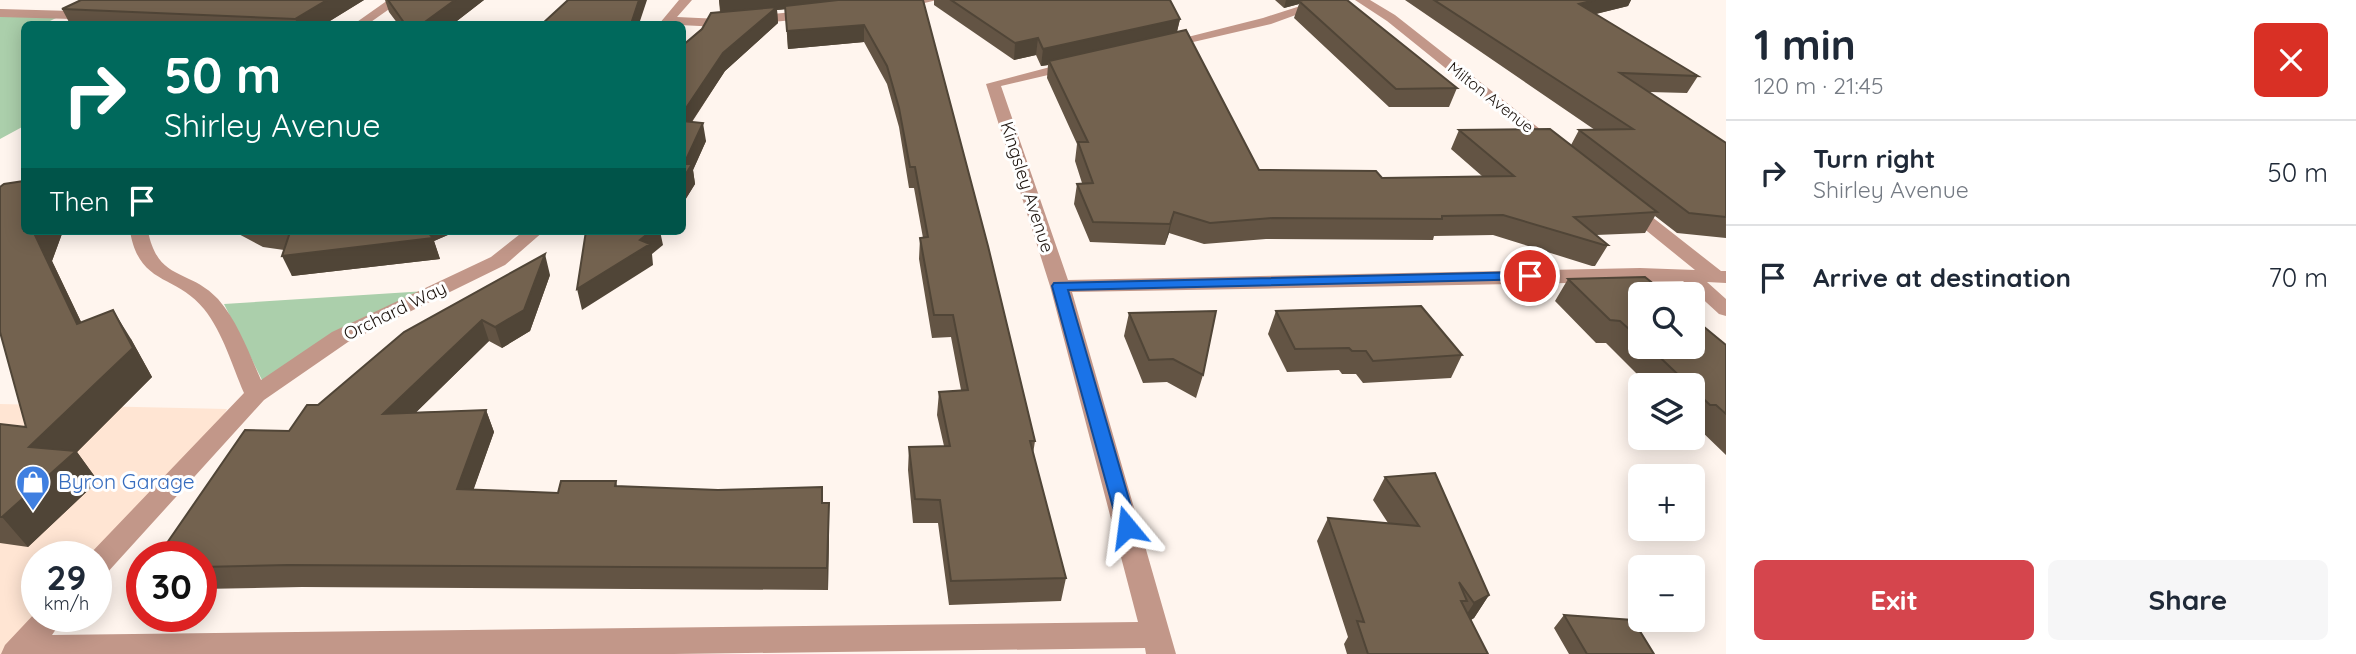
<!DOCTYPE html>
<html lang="en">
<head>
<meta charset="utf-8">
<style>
  :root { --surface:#fff; --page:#f6f6f7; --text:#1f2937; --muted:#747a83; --line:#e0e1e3; --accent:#d5454d }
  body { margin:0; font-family:Quicksand,sans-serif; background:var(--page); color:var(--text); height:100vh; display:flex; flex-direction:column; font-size:26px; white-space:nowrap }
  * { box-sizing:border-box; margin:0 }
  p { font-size:23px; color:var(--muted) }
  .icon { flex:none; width:38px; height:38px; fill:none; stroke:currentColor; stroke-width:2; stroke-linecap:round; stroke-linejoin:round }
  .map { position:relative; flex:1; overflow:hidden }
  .sheet { display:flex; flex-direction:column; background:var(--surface); width:630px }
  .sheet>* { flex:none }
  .guide { position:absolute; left:21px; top:21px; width:665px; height:214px; border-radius:10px; box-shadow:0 4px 18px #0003; background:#00695c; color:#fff; overflow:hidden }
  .fabs { position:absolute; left:1628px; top:282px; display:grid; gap:14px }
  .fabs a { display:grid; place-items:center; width:77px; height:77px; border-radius:10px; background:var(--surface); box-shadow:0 4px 18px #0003; font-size:35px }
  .speed { position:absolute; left:21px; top:541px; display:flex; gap:14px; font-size:35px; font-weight:700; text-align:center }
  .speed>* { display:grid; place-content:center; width:91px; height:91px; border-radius:50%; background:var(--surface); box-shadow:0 4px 18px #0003; line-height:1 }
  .speed small { font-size:18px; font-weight:400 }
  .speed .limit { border:10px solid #d22; background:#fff; color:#111 }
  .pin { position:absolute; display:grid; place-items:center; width:60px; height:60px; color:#fff; margin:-30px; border:4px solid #fff; border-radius:50%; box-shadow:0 2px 7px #0007 }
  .me { position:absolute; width:77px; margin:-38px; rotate:344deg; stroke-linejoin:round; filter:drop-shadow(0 0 5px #0008) }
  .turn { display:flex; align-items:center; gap:24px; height:147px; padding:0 28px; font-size:32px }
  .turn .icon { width:91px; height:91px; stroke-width:2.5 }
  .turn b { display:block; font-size:49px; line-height:60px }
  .then { display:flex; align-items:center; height:66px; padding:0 28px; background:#0003; gap:14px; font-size:26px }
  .round { display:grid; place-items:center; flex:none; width:74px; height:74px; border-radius:10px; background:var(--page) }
  .summary { display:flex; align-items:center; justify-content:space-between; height:119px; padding:0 28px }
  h1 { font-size:42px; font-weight:800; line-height:52px }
  .action { display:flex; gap:14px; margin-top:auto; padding:14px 28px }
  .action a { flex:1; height:80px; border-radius:10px; background:var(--accent); color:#fff; font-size:28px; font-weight:800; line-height:80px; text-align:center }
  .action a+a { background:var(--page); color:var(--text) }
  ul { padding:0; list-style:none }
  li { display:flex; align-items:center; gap:21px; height:105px; padding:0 28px; border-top:2px solid var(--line) }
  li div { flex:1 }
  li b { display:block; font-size:26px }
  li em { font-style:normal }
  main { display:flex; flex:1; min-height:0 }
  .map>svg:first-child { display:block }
  .built { fill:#ffe5d3 }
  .green { fill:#abcfab }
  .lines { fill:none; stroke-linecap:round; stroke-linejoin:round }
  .street { fill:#c29789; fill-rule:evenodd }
  .wall { fill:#635444 }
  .shaded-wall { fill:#504537 }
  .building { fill:#73624f; stroke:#504537; stroke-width:2 }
  .route { fill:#1a73e8; stroke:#114b97; stroke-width:2 }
  .labels { text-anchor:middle; stroke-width:6; stroke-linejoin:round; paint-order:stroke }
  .far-street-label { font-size:16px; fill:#1e150f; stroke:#fff }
  .street-label { font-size:18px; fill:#1e150f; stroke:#fff }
  .near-shop-label { font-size:21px; fill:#366cbe; stroke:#fff; text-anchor:start }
</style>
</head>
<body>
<main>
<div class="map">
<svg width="1726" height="654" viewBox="0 0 1726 654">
  <rect width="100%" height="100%" fill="#fff5ee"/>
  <path class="built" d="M0 404 227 409 219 425 96 556H37V616L6 654H0Z"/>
  <path class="green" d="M0 13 62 15 44 24H24V126L0 139Z
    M426 291 263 382 224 304Z"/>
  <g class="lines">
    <path class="street" d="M388 0H402L368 24H354Z
      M679 0H692L677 17 720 19 814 10 820 14 814 18 720 27 659 24Z
      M909 0H937L895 10 889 6Z
      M1319 0H1337L1271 24 1163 49 1156 45 1263 18Z
      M1355 0H1370L1395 15 1559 144V150H1547L1387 21Z
      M0 9 72 11 78 15 72 19 0 17Z
      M1073 61 1080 65 1078 68 1001 86 1068 280 1640 268 1695 270 1621 210 1618 206 1627 201 1633 202 1721 271H1726V283L1707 282 1726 299V316L1719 314 1683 281 1072 292 1176 654H1146L1145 648 674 654H1L5 645 37 611V616H65L52 635 1138 622 1050 286 986 84Z
      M130 231H148C158 282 189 268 218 299 238 322 249 353 261 380L332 332 491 257 524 231H544L505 265 348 342 264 400 106 574 96 577V556H88L244 393C232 365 223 333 204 309 176 274 139 286 130 231Z"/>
  </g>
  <path class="wall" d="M81 0H364L325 24H70L62 9Z
    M385 0H484L453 24H398L389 12Z
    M719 0H923L1035 441 1033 454 1066 578 1061 601 949 605 938 523H913L908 470 909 447 944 446 937 415 939 392 961 390 951 337 932 338 919 259 920 238H923L914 188H909L899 127 887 84 864 42 788 49 785 9 777 10 778 23 725 71 692 122 706 141 693 170 695 184 682 205V46L720 12Z
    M934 0H1170L1180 19 1177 32 1259 170 1382 178 1482 176 1451 149 1459 130 1571 145 1579 130H1595L1405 0H1631L1628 6 1595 14 1698 76 1687 93 1649 92 1726 143V238L1677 233 1655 216 1645 233 1596 235 1608 245 1595 266H1592L1493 235 1434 236 1433 240 1266 239 1204 244 1169 233 1165 245 1090 242 1074 204 1077 184 1082 183 1075 161 1077 144 1047 78 1048 65 1041 66 1036 55 1014 60 934 5Z
    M1275 0H1347L1457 88 1449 107H1389L1294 18 1299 4 1284 8Z
    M24 231H63L52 261 81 322 131 339 152 377 77 452 98 481 28 547 0 543V424L26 427Z
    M233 231H457L434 241 440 259 292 276 284 250 263 247Z
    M550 275 530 331 502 348 489 341 416 412 486 410 494 432 473 490 558 493 616 481 617 486 718 490 822 487 823 503 829 525 828 590 302 587 201 589V556L289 431 318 405Z
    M1568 279 1640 294V346L1726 345V455L1698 428H1692V385H1648L1606 343H1596L1555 301Z
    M1276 311 1462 355 1451 378 1363 383 1356 374H1342L1339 370 1287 372 1268 334Z
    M1129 313 1203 375 1196 398 1167 382 1143 383 1124 336Z
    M1385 477 1489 595 1474 618 1471 620 1488 654H1347L1344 644 1348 637 1317 541 1328 518 1388 523 1373 500Z
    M1564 615 1654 654H1569L1554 628Z"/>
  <path class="shaded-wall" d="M327 0H364L325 24H298L295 19Z
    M455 0H484L453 24H422Z
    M639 0H647L639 24H631Z
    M719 0H892L777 10 778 23 725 71 682 136V114L721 14Z
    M1286 0H1310L1299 1V4L1284 8Z
    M1595 0H1631L1628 6 1572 20 1579 4Z
    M1180 19 1176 35 1049 61 1048 65 1041 66 1043 49Z
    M864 25V42L788 49 787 31Z
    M1038 38 1036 55 1014 60 1015 43Z
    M703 123 706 141 693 170 695 184 682 205V180L684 164Z
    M1174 212 1169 233 1165 245 1170 224Z
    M35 231H63L52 261 96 353 77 324 34 233Z
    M424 231H457L434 241 440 259 292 276 282 256Z
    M644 231H660L663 245 652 254 653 265 582 310 577 289 640 240Z
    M545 254 550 275 530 331 502 348 495 327Z
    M113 310 131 339 152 377 77 452 98 481 28 547 2 517 29 447Z
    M482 320 489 341 393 435 383 414Z
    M486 410 494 432 466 511 457 489Z
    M829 503V525L828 590 827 568Z
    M1489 595 1474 618 1458 627 1474 603Z"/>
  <path class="building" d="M81 0H327L295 19 62 9Z
    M388 0H455L422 24H405Z
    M568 0H639L631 24H542Z
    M838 0H923L988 246 1035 441H1030L1066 578 951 581 940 500 915 499 909 447 950 446 939 392 968 390 953 315H934L920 238 928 237 915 167H910L899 108 887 66 864 25 787 31 785 6Z
    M951 0H1170L1180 19 1043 49 1038 38 1015 43Z
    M1303 0H1347L1457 88 1396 89 1299 1Z
    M1434 0H1595L1579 4 1698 76 1620 73 1726 143V217L1689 213 1579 130 1633 129Z
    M777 7 723 53 682 114V46L702 29 711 13Z
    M1186 30 1259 170 1376 171 1382 178 1514 176 1459 130 1550 129 1657 212 1574 217 1608 245H1604L1503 215 1442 216V219L1273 218 1210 223 1174 212 1170 224 1093 222 1077 184 1093 183 1078 142H1088L1049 61Z
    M682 121 703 123 684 164H692L682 180Z
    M24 181V231H35L34 233 77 324 113 310 133 348 29 447 76 451 2 517H0V424L26 427 0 332V187L4 184Z
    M282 231H427L433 238 282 256 290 232Z
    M586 231H651L640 240 650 244 577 289Z
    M545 254 524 310 495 327 482 320 383 414 486 410 457 489 558 493 561 481H616L615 486 718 490 822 487V503H829L827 568 288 565 201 567V556H158L245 430 289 431 307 405H318L404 332Z
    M1645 277 1666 294H1640V339L1620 321 1610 320 1568 279Z
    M1421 306 1462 355 1373 361 1366 351H1352L1349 348 1295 349 1276 311Z
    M1216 311 1203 375 1173 359 1149 360 1129 313Z
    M1692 317 1726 345V414L1716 405H1710L1692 388V385H1689L1648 346H1692Z
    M1435 473 1489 595 1474 603 1459 582 1467 601H1461L1488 654H1368L1357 621 1364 622 1328 518 1419 526 1385 477Z
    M1564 615 1633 620 1654 654H1587Z"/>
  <path class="route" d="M1530 272 1537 276 1535 279 1068 290 1137 527 1134 533H1120L1052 286 1054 283Z"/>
  <defs>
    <g id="shop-pin" transform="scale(1.75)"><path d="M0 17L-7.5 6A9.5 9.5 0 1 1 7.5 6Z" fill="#3f7fe0" stroke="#fff"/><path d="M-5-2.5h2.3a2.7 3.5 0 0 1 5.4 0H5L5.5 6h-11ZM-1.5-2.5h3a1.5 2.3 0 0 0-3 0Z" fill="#fff"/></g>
  </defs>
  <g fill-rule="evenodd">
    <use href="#shop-pin" x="33" y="482"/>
  </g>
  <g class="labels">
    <g class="far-street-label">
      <text transform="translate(1491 97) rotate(38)" y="6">Milton Avenue</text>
    </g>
    <g class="street-label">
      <text transform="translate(1027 187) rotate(72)" y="6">Kingsley Avenue</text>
      <text transform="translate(395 311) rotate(-26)" y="6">Orchard Way</text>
    </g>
    <g class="near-shop-label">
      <text x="58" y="489">Byron Garage</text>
    </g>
  </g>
</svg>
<div class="fabs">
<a><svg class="icon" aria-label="search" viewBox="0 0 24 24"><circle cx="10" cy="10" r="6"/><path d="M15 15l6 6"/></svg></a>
<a><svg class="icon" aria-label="layers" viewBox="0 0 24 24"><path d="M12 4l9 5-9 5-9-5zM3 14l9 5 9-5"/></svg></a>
<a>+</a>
<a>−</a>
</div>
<div class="speed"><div>29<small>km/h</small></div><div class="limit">30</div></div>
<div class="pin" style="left:1530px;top:276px;background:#d93025"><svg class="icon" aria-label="arrive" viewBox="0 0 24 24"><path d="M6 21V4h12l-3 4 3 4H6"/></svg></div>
<svg class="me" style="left:1127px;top:527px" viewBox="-20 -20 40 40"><path d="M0-17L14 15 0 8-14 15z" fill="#1a73e8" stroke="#fff" stroke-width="4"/></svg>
<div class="guide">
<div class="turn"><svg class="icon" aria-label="right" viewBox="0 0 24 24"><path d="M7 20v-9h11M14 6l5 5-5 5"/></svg><div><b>50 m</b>Shirley Avenue</div></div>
<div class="then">Then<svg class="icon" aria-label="arrive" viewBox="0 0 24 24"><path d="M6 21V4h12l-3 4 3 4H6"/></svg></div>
</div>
</div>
<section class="sheet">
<div class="summary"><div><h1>1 min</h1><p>120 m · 21:45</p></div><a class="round" style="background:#d93025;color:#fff"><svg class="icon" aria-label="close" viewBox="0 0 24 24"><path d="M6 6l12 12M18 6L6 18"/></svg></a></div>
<ul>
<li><svg class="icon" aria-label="right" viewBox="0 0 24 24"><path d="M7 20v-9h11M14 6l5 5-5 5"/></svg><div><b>Turn right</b><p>Shirley Avenue</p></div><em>50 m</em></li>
<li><svg class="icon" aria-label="arrive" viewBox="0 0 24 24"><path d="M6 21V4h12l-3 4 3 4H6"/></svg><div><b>Arrive at destination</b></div><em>70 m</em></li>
</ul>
<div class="action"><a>Exit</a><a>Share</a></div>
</section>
</main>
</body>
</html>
